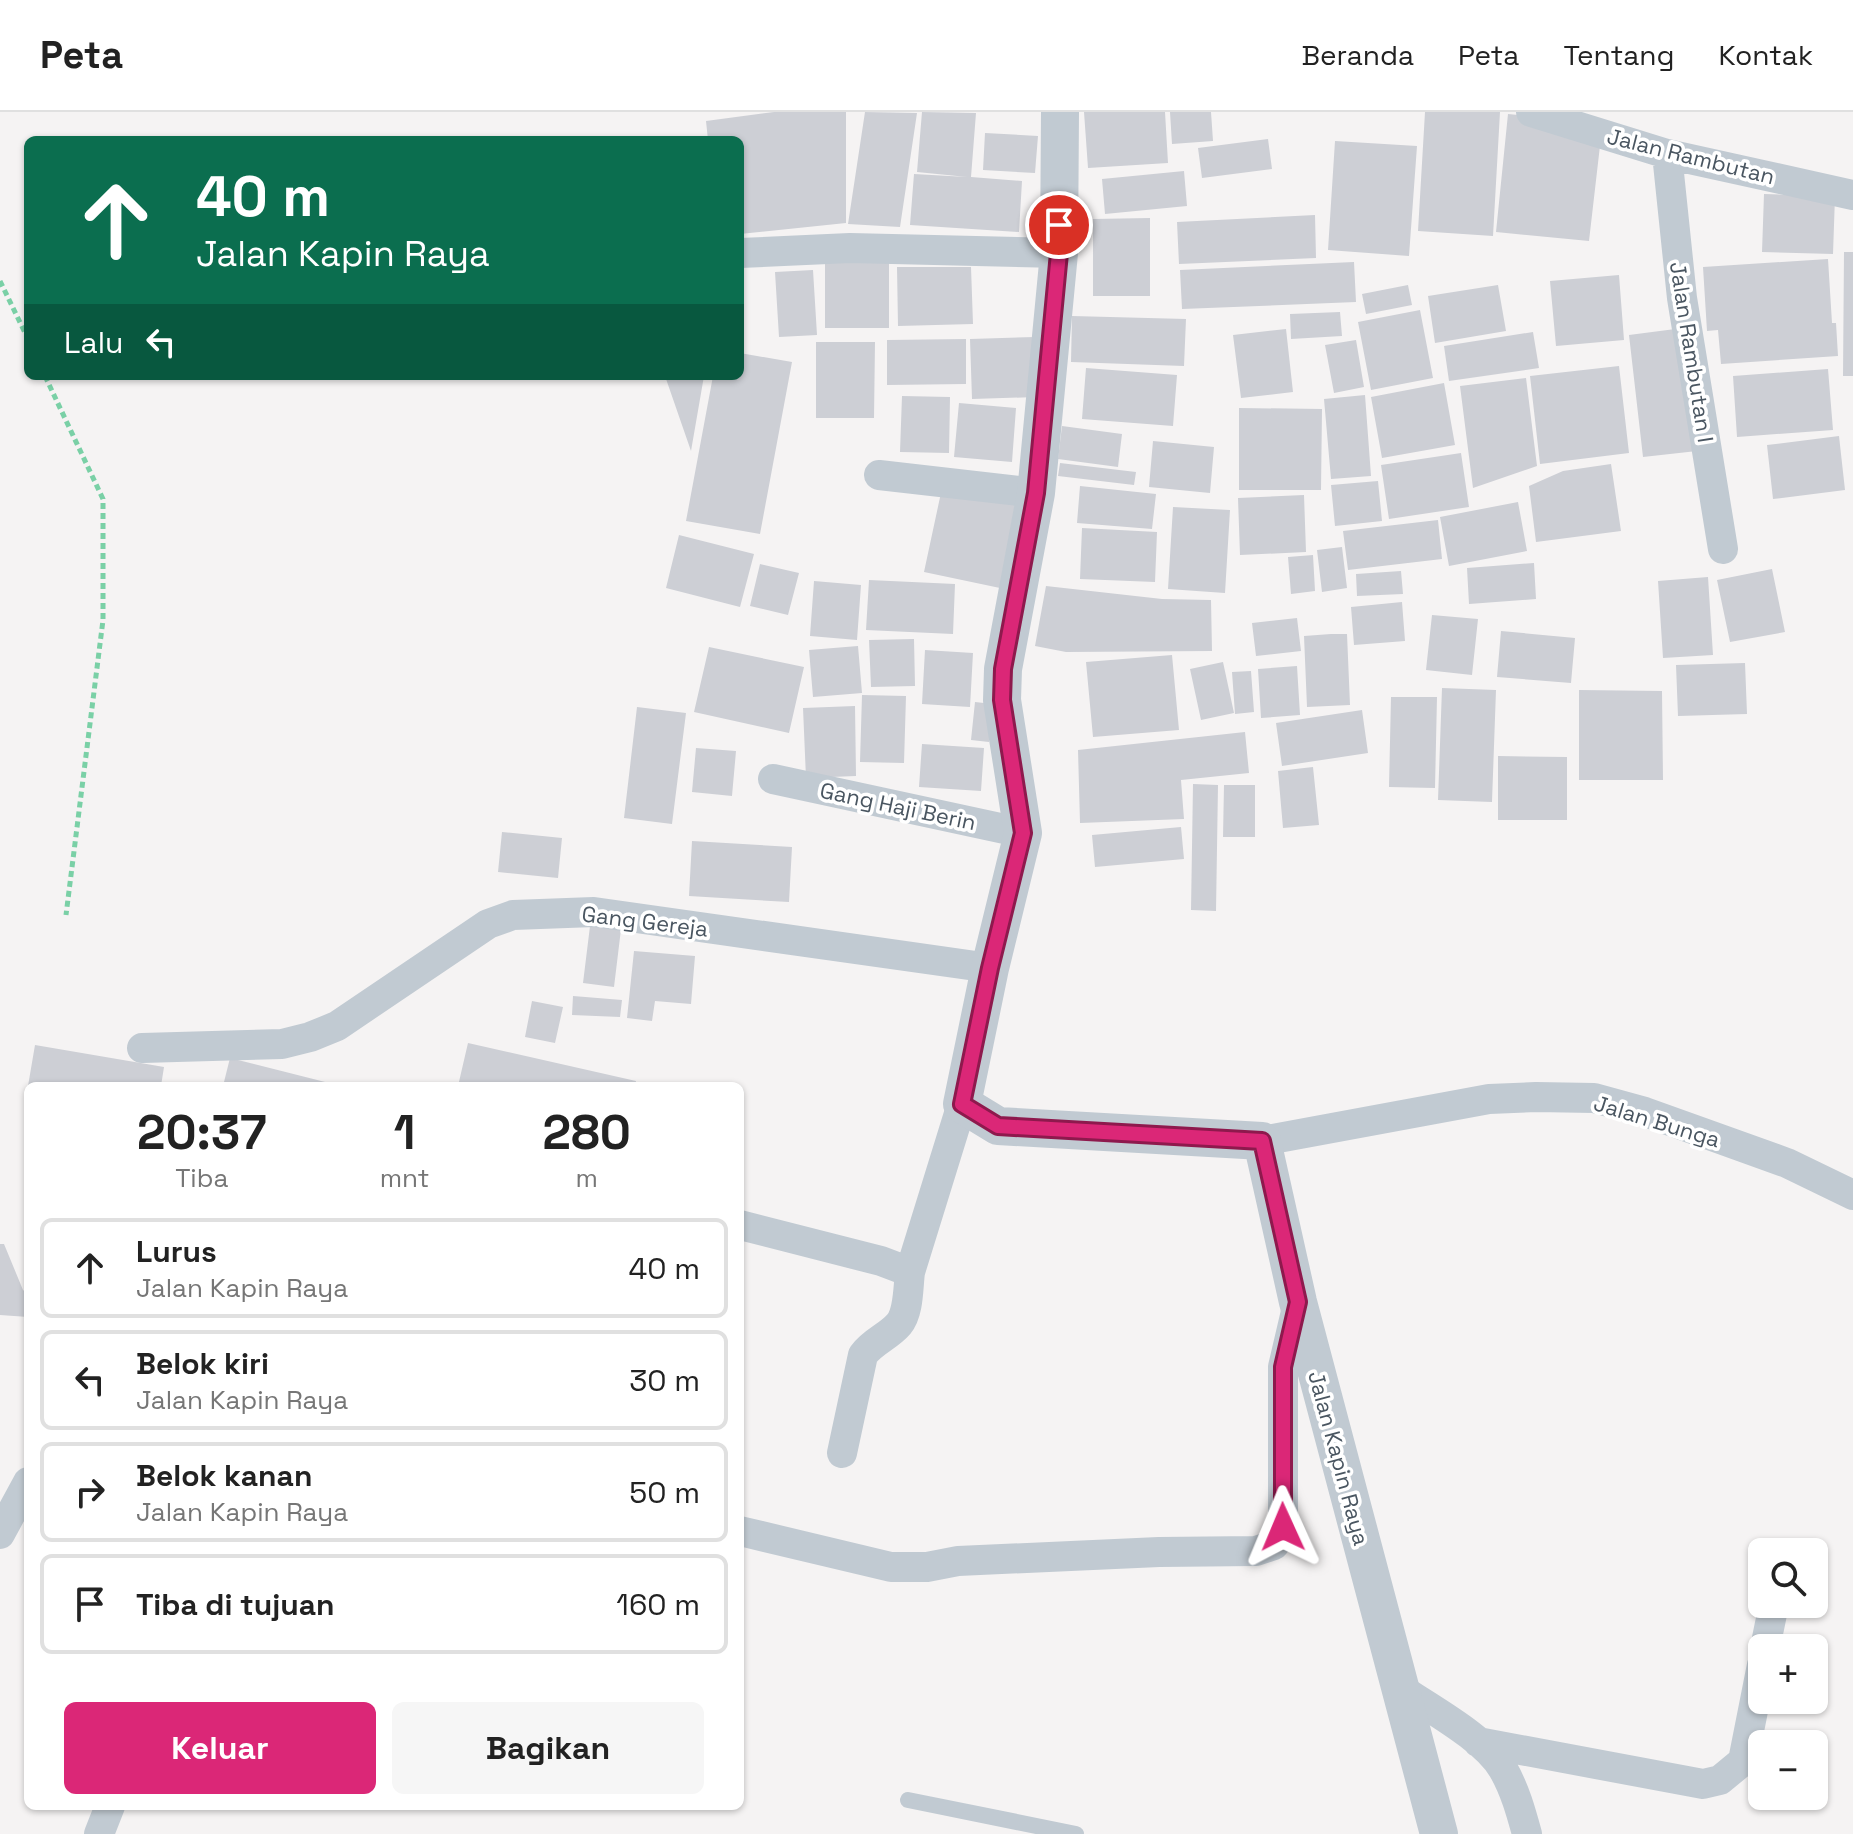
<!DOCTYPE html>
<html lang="id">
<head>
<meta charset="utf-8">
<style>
  :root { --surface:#fff; --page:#f6f6f6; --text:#222; --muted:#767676; --line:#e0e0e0; --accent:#db2777 }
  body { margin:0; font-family:"Space Grotesk",sans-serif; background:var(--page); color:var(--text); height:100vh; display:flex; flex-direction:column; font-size:30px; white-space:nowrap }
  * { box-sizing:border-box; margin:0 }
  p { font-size:26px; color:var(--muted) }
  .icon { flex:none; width:44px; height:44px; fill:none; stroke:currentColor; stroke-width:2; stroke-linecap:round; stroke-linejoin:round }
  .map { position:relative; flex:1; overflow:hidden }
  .sheet { position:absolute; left:24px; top:970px; width:720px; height:728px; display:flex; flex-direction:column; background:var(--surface); border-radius:12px; box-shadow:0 2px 6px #0004 }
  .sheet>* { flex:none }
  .top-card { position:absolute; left:24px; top:24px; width:720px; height:244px; border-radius:12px; box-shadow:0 2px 6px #0004; background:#0b6e4f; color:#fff; overflow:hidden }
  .tools { position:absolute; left:1748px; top:1426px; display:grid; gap:16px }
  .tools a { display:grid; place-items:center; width:80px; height:80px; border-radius:12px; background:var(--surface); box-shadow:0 2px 6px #0004; font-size:40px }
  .pin { position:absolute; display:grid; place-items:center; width:68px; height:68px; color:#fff; margin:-34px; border:4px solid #fff; border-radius:50%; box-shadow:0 2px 8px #0007 }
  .me { position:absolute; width:88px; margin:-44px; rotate:359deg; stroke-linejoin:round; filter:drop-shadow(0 0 6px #0008) }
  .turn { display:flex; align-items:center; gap:28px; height:168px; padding:0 40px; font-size:36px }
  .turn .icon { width:104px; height:104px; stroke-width:2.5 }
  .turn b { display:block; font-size:56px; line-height:68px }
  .then { display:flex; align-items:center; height:76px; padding:0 40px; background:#0003; gap:16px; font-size:30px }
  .eta { display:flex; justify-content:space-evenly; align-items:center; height:136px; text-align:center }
  .eta b { font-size:48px; font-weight:700; line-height:56px }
  .button { display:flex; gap:16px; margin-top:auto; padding:16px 40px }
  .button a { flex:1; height:92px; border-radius:12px; background:var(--accent); color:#fff; font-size:32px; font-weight:700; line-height:92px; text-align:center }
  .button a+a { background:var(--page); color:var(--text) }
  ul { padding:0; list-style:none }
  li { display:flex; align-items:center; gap:24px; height:100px; margin:0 16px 12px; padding:0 24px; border:4px solid var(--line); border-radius:12px }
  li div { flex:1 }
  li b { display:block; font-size:30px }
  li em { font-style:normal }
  header { display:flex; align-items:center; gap:48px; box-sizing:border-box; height:112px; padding:0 40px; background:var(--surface); border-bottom:2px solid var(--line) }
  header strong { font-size:38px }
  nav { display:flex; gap:44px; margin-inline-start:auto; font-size:28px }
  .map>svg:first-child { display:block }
  .building { fill:#cdcfd5 }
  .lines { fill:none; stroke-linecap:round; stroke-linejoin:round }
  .path { stroke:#7ad0a6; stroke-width:5; stroke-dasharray:6 4; stroke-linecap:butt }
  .service { stroke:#c1cad2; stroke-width:16 }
  .minor { stroke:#c1cad2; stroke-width:30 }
  .tertiary { stroke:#c1cad2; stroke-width:38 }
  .route-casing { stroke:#8e194d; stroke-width:20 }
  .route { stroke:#db2777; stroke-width:14 }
  .labels { text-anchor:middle; stroke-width:7; stroke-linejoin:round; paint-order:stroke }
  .street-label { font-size:22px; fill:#4a5661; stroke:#fff }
</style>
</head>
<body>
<header>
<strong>Peta</strong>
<nav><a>Beranda</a><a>Peta</a><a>Tentang</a><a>Kontak</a></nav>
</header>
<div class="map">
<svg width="1853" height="1722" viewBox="0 0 1853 1722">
  <rect width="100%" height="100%" fill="#f5f3f3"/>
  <path class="building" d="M774 0H846V111L740 122V28H708L706 9Z
    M865 0 917 1 900 115 848 112Z
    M922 0 976 1 971 65 1022 69 1019 120 910 113 914 62 967 65 917 60Z
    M1084 0H1165L1168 51 1088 56Z
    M1170 0H1211L1213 29 1172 32Z
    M1425 0H1500L1493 124 1418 119Z
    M1508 2 1557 7 1601 25 1589 129 1496 120Z
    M985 21 1038 24 1035 61 983 58Z
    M1268 27 1272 57 1202 66 1198 36Z
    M1335 29 1417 34 1409 144 1328 138Z
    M1184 59 1187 94 1105 102 1102 67Z
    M1764 82 1835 84 1833 142 1762 140Z
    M1315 103 1316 146 1179 152 1177 110Z
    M1150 106V184H1093V107Z
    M1844 140H1853V264H1843Z
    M1828 147 1832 211H1836L1838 244 1721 252 1718 218 1707 219 1703 155Z
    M1354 150 1356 190 1182 197 1180 158Z
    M825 151H889V216H825Z
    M897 155H971L973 212 898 214Z
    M813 158 817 223 779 225 775 160Z
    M1619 163 1624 228 1556 234 1550 169Z
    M1408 173 1412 193 1366 202 1362 182Z
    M1498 173 1506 219 1435 231 1428 184Z
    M1420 198 1433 266 1371 278 1358 210Z
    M1340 200 1342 224 1291 227 1290 202Z
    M1072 204 1186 207 1184 254 1071 250Z
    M1683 216 1697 339 1643 345 1629 223Z
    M1286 217 1293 280 1241 286 1233 223Z
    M1533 220 1539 256 1449 269 1444 234Z
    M1035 225 1036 285 972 287 970 227Z
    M966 227V272L887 273V228Z
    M1356 228 1364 275 1334 281 1325 233Z
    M816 230H875L874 306H816Z
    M740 241 792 250 760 422 686 409 713 264H740Z
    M1619 254 1629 341 1540 352 1530 264Z
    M1086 256 1177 263 1173 314 1082 307Z
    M1828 257 1833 318 1737 325 1733 264Z
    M665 264H704L691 339Z
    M1526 266 1537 354 1473 376 1460 274Z
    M1444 271 1455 333 1382 346 1371 285Z
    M1365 283 1371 364 1331 367 1324 287Z
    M902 284 950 285 949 341 900 340Z
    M959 291 1016 296 1012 350 954 345Z
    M1239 296 1322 297 1321 378H1239Z
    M1062 314 1122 322 1118 355 1058 347Z
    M1839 324 1845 378 1773 387 1767 333Z
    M1153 329 1214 335 1210 381 1149 375Z
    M1461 341 1469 395 1389 407 1381 353Z
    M1060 351 1136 360 1134 373 1058 364Z
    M1611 352 1621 419 1536 430 1529 374 1563 359Z
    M1378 369 1382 409 1335 414 1331 373Z
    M1080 374 1156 382 1152 417 1077 411Z
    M942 376 1018 392 1000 476 924 460Z
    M1304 383 1306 440 1240 443 1238 386Z
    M1518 390 1527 439 1449 454 1440 405Z
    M1173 395 1230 398 1225 481 1168 477Z
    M1438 408 1442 447 1348 458 1343 419Z
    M1082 416 1157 420 1155 470 1080 467Z
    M679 423 754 442 740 495 666 476Z
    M1342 435 1347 476 1322 480 1317 438Z
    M1313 443 1315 479 1291 482 1288 445Z
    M1534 451 1536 487 1469 492 1467 456Z
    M760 452 799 461 788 503 750 494Z
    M1772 457 1785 520 1730 530 1717 468Z
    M1401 459 1403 482 1357 484 1356 462Z
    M1708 465 1713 543 1663 546 1658 469Z
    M869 468 955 472 953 522 866 518Z
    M814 469 861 473 857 528 810 524Z
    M1046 474 1162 487 1211 488 1212 539 1066 540 1035 534Z
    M1402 490 1405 529 1354 533 1351 495Z
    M1432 503 1478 507 1472 563 1426 558Z
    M1297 506 1301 539 1256 544 1252 511Z
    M1501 519 1575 526 1571 571 1497 565Z
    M1331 522H1347L1350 593 1307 595 1304 524Z
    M914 527 915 574 871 575 869 528Z
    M858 534 862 581 813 585 809 538Z
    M709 535 804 555 789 621 694 600Z
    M925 538 973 541 970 595 922 592Z
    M1172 543 1179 618 1093 625 1086 550Z
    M1223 550 1234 601 1201 608 1190 557Z
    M1745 551 1747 602 1678 604 1676 553Z
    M1297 554 1300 603 1261 606 1258 557Z
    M1251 559 1254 600 1235 602 1232 560Z
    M1442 576 1496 578 1492 690 1438 688Z
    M1579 578 1662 579 1663 668H1579Z
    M862 583 906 584 904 651 860 650Z
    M1391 585H1437L1435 676 1389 675Z
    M975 590 993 592 989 630 971 628Z
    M855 594 856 664 806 666 803 596Z
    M637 595 686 601 672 712 624 706Z
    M1362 598 1368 641 1282 654 1276 611Z
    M1245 620 1249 661 1181 668 1184 707 1080 711 1078 638Z
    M922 632 984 636 981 679 919 675Z
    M696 636 736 639 732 684 692 680Z
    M1498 644 1567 645V708H1498Z
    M1313 655 1319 713 1283 716 1278 659Z
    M1193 672 1218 673 1216 799 1191 798Z
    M1224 673H1255V725H1223Z
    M1181 715 1184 747 1095 755 1092 723Z
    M502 720 562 726 558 766 498 760Z
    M692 729 792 735 789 790 689 784Z
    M591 806 622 809 614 875 583 871Z
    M634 839 695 844 691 892 655 889 652 909 627 906Z
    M573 884 622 888 620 905 572 903Z
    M532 889 563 895 555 931 525 925Z
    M468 931 636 969 635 974H458Z
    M35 933 164 955 161 974H28Z
    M230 946 337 973 336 974H223Z
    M0 1132H4L23 1178 28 1182V1205L0 1203Z"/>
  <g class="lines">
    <path class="path" d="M0 169 28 227
      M45 264 103 387V508L66 803"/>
    <path class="service" d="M908 1688 1076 1722"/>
    <path class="minor" d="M1531 0 1667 42 1853 83
      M1667 42 1682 186 1723 437
      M740 141 850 136 1059 141
      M879 363 1036 381
      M773 667 1023 721
      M142 936 282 932 310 925 337 914 488 812 513 803 594 800 990 856
      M1262 1029 1489 987 1536 985 1594 986 1645 1000 1787 1051 1853 1083
      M740 1113 881 1149 910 1160 962 992
      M842 1341 863 1243C873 1229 888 1225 899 1212 909 1200 908 1175 910 1160
      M740 1419 891 1455H927L958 1449 1159 1440 1256 1439 1274 1433 1281 1424 1283 1415V1255L1298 1191
      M0 1422 28 1370
      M1765 1536 1774 1492
      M1400 1576C1430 1597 1484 1625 1503 1657 1515 1678 1521 1700 1527 1722
      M1478 1630 1703 1672 1720 1668 1743 1649 1762 1553
      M99 1722 110 1694"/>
    <path class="tertiary" d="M1060 0 1059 141 1036 381 1003 557 1002 588 1023 721 990 856 962 992 998 1014 1262 1029 1298 1190 1439 1722"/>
  </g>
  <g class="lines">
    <g class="route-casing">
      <path id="route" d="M1059 113V141L1036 381 1003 557 1002 588 1023 721 990 856 962 992 998 1014 1262 1029 1298 1190 1283 1255V1415"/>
    </g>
    <use href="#route" class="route"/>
  </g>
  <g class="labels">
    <g class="street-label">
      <text transform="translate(1691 44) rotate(14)" y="8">Jalan Rambutan</text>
      <text transform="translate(1692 240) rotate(81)" y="8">Jalan Rambutan I</text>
      <text transform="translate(898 694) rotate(12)" y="8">Gang Haji Berin</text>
      <text transform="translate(645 809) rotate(7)" y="8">Gang Gereja</text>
      <text transform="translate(1657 1009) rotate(17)" y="8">Jalan Bunga</text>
      <text transform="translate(1339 1346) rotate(75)" y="8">Jalan Kapin Raya</text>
    </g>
  </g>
</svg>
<div class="tools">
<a><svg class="icon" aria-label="search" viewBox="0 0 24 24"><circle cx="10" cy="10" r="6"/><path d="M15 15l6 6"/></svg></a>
<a>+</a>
<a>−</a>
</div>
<div class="pin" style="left:1059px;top:113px;background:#d93025"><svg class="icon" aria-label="arrive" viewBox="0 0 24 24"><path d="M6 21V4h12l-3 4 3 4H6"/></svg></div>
<svg class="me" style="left:1283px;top:1415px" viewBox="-20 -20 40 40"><path d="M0-17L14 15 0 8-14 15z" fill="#db2777" stroke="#fff" stroke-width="4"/></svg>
<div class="top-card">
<div class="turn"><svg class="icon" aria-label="ahead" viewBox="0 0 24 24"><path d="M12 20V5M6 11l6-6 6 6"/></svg><div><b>40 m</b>Jalan Kapin Raya</div></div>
<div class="then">Lalu<svg class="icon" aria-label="left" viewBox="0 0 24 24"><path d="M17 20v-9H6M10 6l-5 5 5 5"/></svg></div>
</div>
<section class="sheet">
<div class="eta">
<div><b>20:37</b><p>Tiba</p></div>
<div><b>1</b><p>mnt</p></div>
<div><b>280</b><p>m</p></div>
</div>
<ul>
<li><svg class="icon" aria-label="ahead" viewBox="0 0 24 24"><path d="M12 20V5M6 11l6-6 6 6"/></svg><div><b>Lurus</b><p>Jalan Kapin Raya</p></div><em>40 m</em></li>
<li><svg class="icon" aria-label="left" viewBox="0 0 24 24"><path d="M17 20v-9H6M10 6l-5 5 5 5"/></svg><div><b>Belok kiri</b><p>Jalan Kapin Raya</p></div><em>30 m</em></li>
<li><svg class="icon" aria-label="right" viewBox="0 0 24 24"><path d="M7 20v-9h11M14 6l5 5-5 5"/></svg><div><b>Belok kanan</b><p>Jalan Kapin Raya</p></div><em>50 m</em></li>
<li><svg class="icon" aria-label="arrive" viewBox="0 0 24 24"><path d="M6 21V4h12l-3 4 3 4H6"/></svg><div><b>Tiba di tujuan</b></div><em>160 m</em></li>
</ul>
<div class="button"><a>Keluar</a><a>Bagikan</a></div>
</section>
</div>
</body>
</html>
